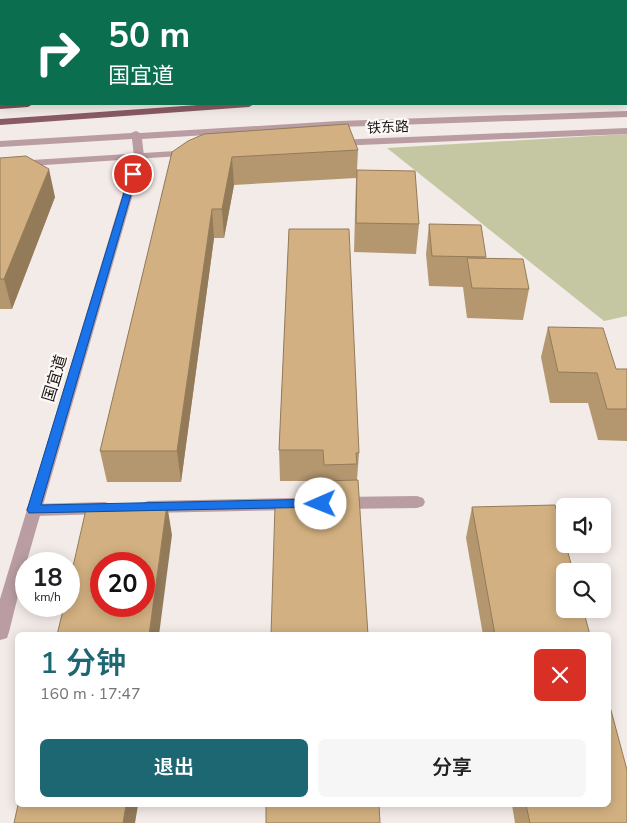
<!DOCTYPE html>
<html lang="zh">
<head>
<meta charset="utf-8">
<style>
  :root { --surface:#fff; --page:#f6f6f6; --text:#202124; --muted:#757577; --accent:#1d6773 }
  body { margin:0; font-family:"Nunito Sans","Noto Sans SC",sans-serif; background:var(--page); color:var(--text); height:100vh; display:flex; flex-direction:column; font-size:19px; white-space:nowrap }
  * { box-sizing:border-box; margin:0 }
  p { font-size:16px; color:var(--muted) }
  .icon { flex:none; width:28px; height:28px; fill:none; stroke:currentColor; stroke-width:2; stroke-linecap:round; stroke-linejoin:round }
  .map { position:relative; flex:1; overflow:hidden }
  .details { position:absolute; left:15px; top:632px; width:596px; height:175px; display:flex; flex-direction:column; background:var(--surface); border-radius:8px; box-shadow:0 2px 12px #0003 }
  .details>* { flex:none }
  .guide { position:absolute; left:0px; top:0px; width:628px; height:105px; box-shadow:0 2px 12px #0003; background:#0b6e4f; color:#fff; overflow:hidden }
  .controls { position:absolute; left:556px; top:498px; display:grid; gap:10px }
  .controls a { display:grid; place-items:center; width:55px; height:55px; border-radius:8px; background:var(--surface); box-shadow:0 2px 12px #0003; font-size:25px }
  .speed { position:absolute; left:15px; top:552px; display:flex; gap:10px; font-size:25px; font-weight:700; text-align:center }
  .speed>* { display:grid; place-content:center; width:65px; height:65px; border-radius:50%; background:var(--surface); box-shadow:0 2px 12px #0003; line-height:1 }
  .speed small { font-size:12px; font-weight:400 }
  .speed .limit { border:8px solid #d22; background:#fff; color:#111 }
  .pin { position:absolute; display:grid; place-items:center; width:42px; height:42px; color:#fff; margin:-21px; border:2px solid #fff; border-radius:50%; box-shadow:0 1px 5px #0007 }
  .me { position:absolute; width:55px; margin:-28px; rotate:269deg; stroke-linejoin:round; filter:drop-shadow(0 0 4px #0008) }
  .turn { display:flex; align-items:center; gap:18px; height:105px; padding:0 25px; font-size:22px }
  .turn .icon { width:65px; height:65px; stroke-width:2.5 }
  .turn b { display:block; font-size:35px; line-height:42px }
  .round { display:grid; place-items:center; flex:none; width:52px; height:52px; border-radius:8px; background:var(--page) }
  .summary { display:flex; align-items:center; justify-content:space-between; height:85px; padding:0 25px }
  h1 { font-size:30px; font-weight:600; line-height:38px; color:var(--accent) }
  .button { display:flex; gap:10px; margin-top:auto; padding:10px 25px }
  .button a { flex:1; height:58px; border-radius:8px; background:var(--accent); color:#fff; font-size:20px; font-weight:600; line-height:58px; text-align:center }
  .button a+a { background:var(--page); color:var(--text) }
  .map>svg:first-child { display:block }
  .green { fill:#c5c7a3 }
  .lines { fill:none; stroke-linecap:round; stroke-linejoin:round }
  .service { fill:#b99da2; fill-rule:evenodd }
  .minor { fill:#b99da2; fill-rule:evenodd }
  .tertiary { fill:#b99da2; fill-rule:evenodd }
  .primary { fill:#895b64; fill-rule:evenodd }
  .trunk { fill:#804f59; fill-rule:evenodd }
  .rail { stroke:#5a5654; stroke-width:2.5; stroke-dasharray:5 5; stroke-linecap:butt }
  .wall { fill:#b5976f }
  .shaded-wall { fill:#937b5a }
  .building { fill:#d2b081; stroke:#937b5a; fill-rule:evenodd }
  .route { fill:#1a73e8; stroke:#114b97 }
  .labels { text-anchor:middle; stroke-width:4.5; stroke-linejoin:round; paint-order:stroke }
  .far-street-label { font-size:14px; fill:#1a1817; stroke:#fef9f7 }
  .street-label { font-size:16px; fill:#1a1817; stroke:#fef9f7 }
</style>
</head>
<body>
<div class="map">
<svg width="627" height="823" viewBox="0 0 627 823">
  <rect width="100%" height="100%" fill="#f3ebe8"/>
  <path class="green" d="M163 0H556L149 1Z
    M627 134V316L604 321 387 148Z"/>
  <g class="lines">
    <path class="service" d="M417 496 423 498 425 502 423 506 417 508 340 509 334 507 332 503 334 499 340 497Z
      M295 498 301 500 303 504 301 508 295 510 148 513 142 511 140 507 142 503 148 501Z
      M105 502 111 504 113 508 111 512 105 514 34 516 28 514 26 510 28 506 34 504Z"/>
    <path class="minor" d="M0 47H1V53H0Z
      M627 128V134L336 146 331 143 336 140Z
      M191 150 196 153 195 155 0 168V162Z"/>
    <path class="tertiary" d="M626 10H627V14H626Z
      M627 111V117L339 127 142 139 144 156 26 564 9 632 7 638 0 640V599L134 156 132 139 0 147V141L131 133 136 131 140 133 339 121Z"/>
    <path class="primary" d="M0 58H1V64H0Z
      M626 87H627V93H626Z
      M212 104H254L249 107 0 125V119Z"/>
    <path class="trunk" d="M626 29H627V35H626Z
      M626 58H627V64H626Z
      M0 70H1V76H0Z
      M626 76H627V82H626Z
      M0 85H1V91H0Z
      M0 103 1 104H33L28 107 0 109Z"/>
    <path class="rail" d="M42 1 56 0
      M107 1 122 0"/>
  </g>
  <path class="wall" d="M358 150 357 170 419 224 416 254 354 252 356 178 234 185 224 238H214L181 482H107L100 451 172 152Z
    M0 158 55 197 12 309H0Z
    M429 224 486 257V259L529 289 523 320 467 318 463 287 429 286 426 254Z
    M289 229 359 453 357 480 324 501 323 481H280L279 450Z
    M548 327 616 369H627V441L598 440 588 403H550L541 357Z
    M472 507 590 635H483L466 538Z
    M512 805H609L627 823H515Z"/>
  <path class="shaded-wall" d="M232 157 234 185 224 238 222 209Z
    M49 169 55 197 12 309 4 279Z
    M212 209 214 238 181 482 177 451Z
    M167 504 172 535 159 635H149Z
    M126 805H138L135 823H123Z"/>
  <path class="building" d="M348 124 358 150 232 157 222 209H212L177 451H100L172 152 188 141 204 134Z
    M26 156 49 169 4 279H0V158Z
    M357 170 415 171 419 224 356 223Z
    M429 224 481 225 486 257 432 256Z
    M289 229H349L359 453H356L357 464 324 465 323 450H279Z
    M467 258 523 259 529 289 472 288Z
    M548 327 603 328 616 369H627V409H607L597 373 558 372Z
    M358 480 368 635H271L275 505 277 502 324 501V481Z
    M167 504 149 635H57L64 606H69V584L87 505ZM101 564H144V606H101Z
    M555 505 573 571H565V609H583L590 635H495L472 507Z
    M609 703 627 770V823H530L526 805H609Z
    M18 805H126L123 823H14Z
    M266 805H379L380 823H266Z"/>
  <path class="route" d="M130 173 137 174 41 505 321 499 325 500 327 504 325 507 29 513 27 510Z"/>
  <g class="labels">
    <g class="far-street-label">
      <text transform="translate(388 127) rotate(-3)" y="5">铁东路</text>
    </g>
    <g class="street-label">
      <text transform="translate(54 378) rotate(-73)" y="6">国宜道</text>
    </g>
  </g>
</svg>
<div class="controls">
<a><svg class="icon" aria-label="sound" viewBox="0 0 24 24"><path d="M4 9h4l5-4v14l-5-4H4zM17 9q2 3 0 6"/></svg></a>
<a><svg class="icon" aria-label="search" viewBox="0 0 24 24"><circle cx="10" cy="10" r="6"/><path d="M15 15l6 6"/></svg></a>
</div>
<div class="speed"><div>18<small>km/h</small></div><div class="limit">20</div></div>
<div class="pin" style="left:133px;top:174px;background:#d93025"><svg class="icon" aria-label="arrive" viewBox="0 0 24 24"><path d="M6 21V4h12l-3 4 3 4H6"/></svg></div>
<svg class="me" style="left:321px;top:504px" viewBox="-20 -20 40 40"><circle r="19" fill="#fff"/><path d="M0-13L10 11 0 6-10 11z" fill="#1a73e8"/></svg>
<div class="guide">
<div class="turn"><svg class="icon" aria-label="right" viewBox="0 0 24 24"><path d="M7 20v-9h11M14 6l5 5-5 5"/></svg><div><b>50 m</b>国宜道</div></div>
</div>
<section class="details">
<div class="summary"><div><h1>1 分钟</h1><p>160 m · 17:47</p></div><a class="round" style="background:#d93025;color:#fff"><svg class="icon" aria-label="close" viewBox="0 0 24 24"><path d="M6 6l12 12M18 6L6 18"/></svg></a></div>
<div class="button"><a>退出</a><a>分享</a></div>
</section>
</div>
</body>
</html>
